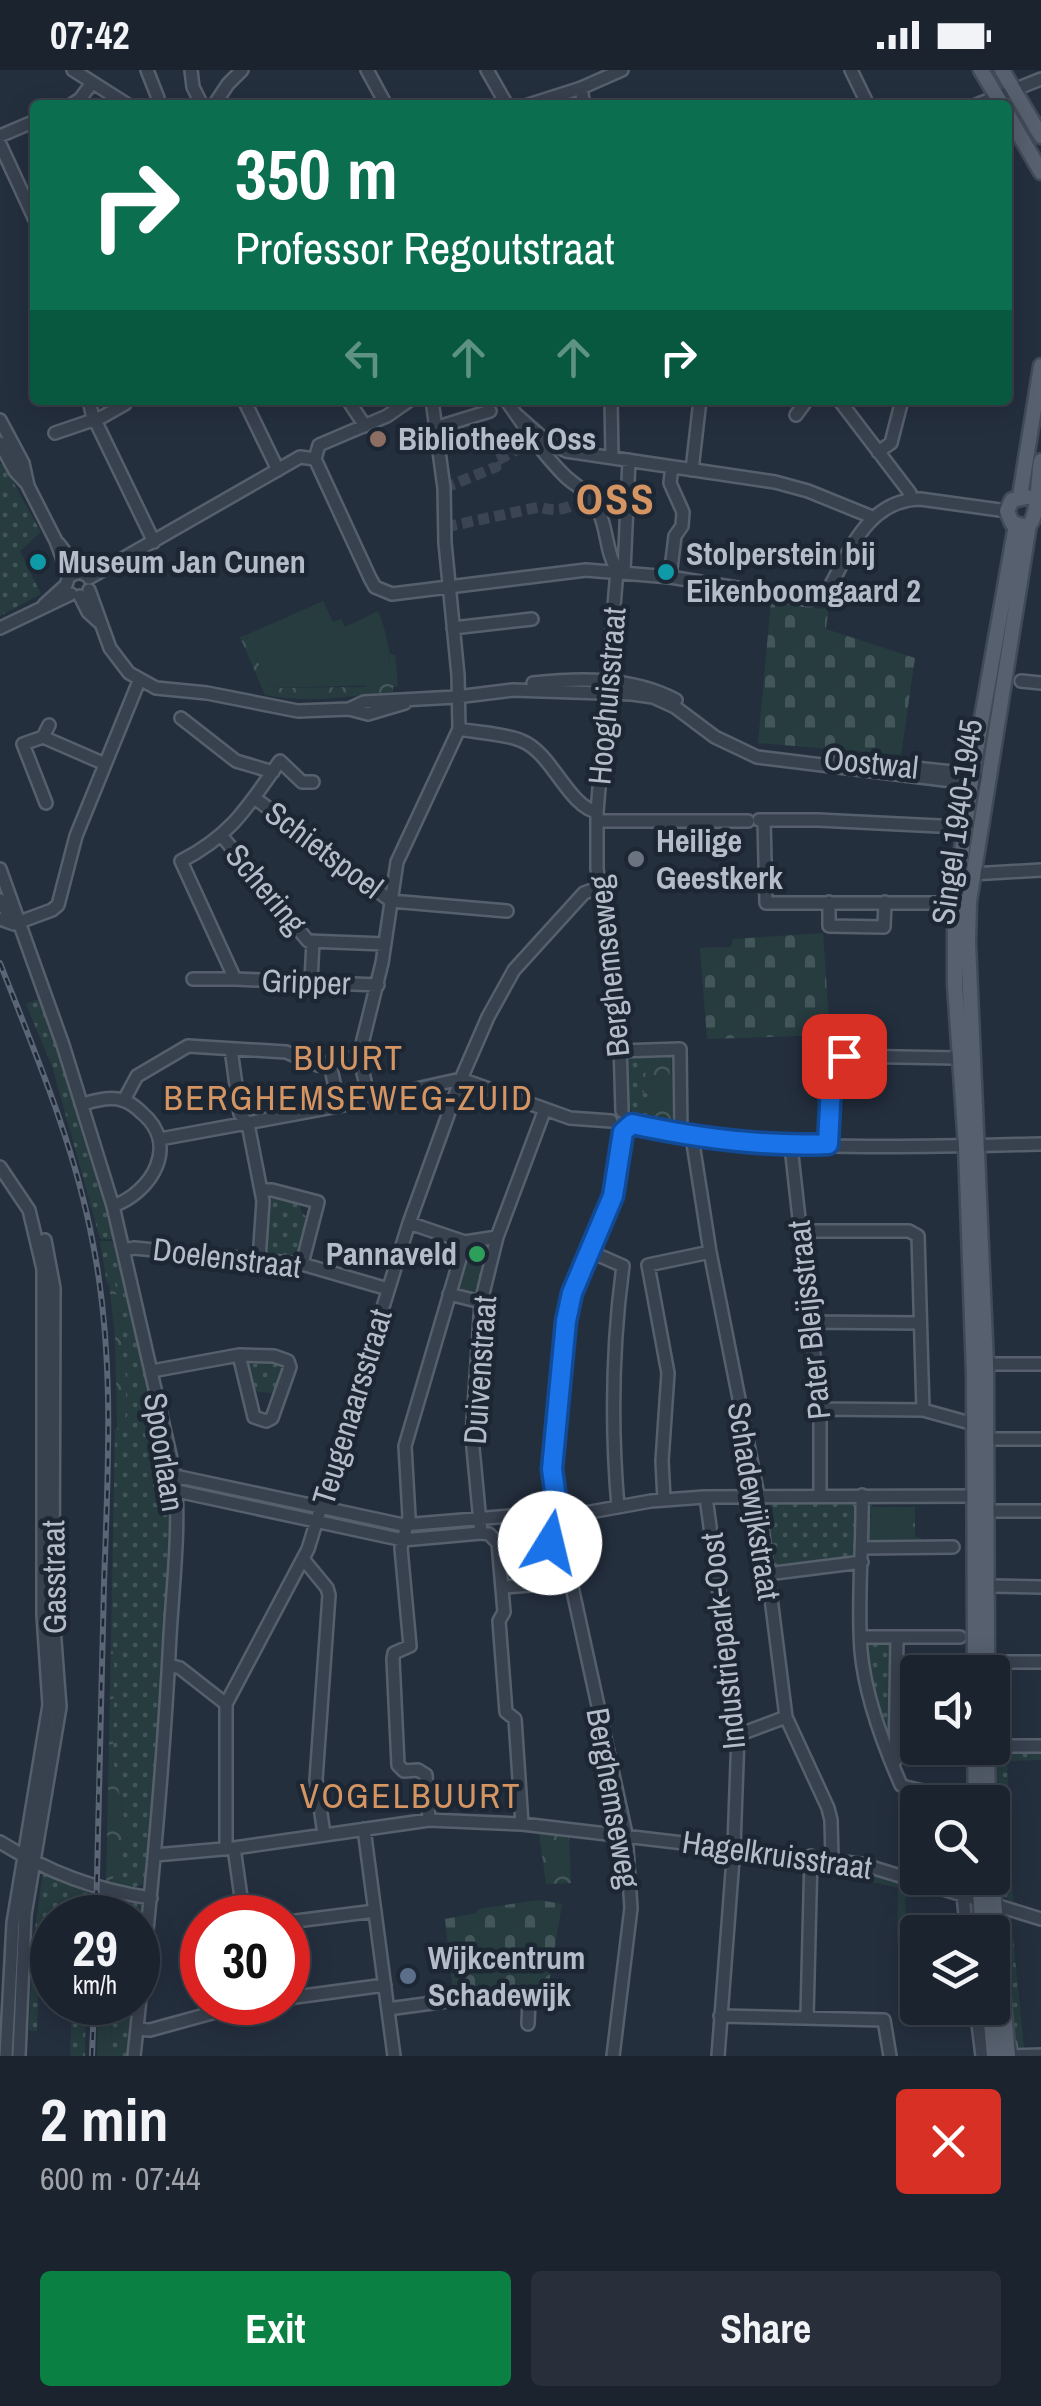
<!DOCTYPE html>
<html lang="en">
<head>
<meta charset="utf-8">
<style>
  :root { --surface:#1b232e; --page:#282f3a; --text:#f1f3f6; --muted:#a0a4aa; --line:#39404a; --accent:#0b8043 }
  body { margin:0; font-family:"Archivo Narrow",sans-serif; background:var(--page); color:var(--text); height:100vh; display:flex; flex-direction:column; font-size:38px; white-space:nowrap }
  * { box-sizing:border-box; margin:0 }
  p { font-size:32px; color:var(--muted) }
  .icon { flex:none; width:55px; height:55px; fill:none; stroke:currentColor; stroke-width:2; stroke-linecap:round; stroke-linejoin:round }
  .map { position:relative; height:1986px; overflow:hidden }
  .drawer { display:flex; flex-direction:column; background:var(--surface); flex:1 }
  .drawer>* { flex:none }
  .hud { position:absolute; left:30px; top:30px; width:982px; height:305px; border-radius:10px; box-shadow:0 5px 25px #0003,0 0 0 2px var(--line); background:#0b6e4f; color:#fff; overflow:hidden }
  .controls { position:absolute; left:900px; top:1585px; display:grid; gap:20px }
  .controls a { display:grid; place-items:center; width:110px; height:110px; border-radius:10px; background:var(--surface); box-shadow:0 5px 25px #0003,0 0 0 2px var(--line); font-size:50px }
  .speed { position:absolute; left:30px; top:1825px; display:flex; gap:20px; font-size:50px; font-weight:700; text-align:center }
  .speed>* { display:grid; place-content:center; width:130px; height:130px; border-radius:50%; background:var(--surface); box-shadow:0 5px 25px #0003,0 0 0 2px var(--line); line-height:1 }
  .speed small { font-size:25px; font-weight:400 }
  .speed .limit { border:15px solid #d22; background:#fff; color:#111 }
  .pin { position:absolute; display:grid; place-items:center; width:85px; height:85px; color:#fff; margin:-42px; border-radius:20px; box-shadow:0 5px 15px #0006 }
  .me { position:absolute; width:110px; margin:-55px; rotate:9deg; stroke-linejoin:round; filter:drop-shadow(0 0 8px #0008) }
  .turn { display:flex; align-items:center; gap:35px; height:210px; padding:0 40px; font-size:45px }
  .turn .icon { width:130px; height:130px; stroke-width:2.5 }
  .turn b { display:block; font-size:70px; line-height:85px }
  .lanes { display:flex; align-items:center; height:95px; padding:0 40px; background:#0003; justify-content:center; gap:50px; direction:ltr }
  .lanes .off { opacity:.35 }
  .round { display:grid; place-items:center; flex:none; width:105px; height:105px; border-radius:10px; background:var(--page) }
  .summary { display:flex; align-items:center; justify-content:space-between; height:170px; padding:0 40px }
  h1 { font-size:60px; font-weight:700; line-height:75px }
  .cta { display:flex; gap:20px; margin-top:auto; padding:20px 40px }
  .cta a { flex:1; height:115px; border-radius:10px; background:var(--accent); color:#fff; font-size:40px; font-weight:700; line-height:115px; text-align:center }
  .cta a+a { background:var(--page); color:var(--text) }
  .status { display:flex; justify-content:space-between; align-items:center; height:70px; padding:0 50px; background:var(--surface); direction:ltr }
  .status svg { height:28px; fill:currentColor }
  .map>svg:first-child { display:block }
  .grass { fill:url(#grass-dots) }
  .forest { fill:url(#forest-crowns) }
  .cemetery { fill:url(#cemetery-stones) }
  .pitch { fill:#263c3f }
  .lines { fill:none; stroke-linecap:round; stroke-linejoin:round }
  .minor-tunnel { stroke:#3a4453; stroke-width:11; stroke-dasharray:11 5.5; stroke-linecap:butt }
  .minor-casing { stroke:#565f6c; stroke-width:16 }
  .major-casing { stroke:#414a57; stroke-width:19 }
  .minor { stroke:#38414e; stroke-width:11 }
  .major { stroke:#56606e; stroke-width:14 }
  .rail-casing { stroke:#5a6575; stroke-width:6 }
  .rail { stroke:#1d2633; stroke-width:2.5; stroke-dasharray:8; stroke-linecap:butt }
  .route-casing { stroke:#114b97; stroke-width:25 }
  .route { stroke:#1a73e8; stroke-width:18 }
  .education-dot { fill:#8d6e63; stroke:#1d2633; stroke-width:4 }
  .culture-dot { fill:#0f9aa8; stroke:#1d2633; stroke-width:4 }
  .worship-dot { fill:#6b7280; stroke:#1d2633; stroke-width:4 }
  .leisure-dot { fill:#2e9e5b; stroke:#1d2633; stroke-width:4 }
  .service-dot { fill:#5c6f8a; stroke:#1d2633; stroke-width:4 }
  .labels { text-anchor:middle; stroke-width:9; stroke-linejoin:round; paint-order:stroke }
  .poi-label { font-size:32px; font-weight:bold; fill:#b4bcc9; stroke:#1d2633; text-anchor:start }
  .street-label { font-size:32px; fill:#b4bcc9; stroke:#1d2633 }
  .neighbourhood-label { font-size:35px; letter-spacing:2.5px; fill:#d59563; stroke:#1d2633 }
  .district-label { font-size:42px; font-weight:bold; letter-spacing:2.5px; fill:#d59563; stroke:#1d2633 }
</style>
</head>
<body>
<div class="status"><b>07:42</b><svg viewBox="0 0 49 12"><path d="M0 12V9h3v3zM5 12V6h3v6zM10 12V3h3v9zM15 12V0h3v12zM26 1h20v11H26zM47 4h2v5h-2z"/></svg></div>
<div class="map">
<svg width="1041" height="1986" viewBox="0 0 1041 1986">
  <defs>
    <pattern id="grass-dots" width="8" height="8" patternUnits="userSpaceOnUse" patternTransform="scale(2.5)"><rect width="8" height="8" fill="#263c3f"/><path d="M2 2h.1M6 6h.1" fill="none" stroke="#435659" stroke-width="1.8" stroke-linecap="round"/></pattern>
    <pattern id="forest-crowns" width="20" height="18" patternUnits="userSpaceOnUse" patternTransform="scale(2.5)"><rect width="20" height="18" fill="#263c3f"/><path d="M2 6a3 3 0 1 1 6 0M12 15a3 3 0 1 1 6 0" fill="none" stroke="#435659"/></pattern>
    <pattern id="cemetery-stones" width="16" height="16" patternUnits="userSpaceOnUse" patternTransform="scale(2.5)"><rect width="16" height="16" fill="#263c3f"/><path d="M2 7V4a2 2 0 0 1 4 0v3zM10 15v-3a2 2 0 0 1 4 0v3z" fill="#435659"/></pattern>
  </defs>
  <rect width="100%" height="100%" fill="#242f3e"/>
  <path class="grass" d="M0 394H3L41 462 20 481 41 524 0 546Z
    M43 927 102 1112 115 1169H100L53 999 26 934Z
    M671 980 673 1056 639 1049 628 1036 629 982Z
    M268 1124 299 1132 302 1143 311 1150 300 1187 263 1183Z
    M100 1171H112L139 1269 175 1426 149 1811 133 1818H109L128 1770 113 1689 114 1586 111 1572 115 1359H124L126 1312 115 1213 107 1214Z
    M264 1289 282 1297 276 1317 279 1319 278 1324 251 1321 250 1316 254 1315 249 1295 263 1292Z
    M872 1431V1437H915V1467L921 1468V1474L867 1471V1447H871V1468L909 1467V1442L867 1444V1434Z
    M854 1433V1488L775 1499 767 1434Z
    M869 1573 893 1575 894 1685 869 1599Z
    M1041 1681V1690L1007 1691 1013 1832 1003 1826 996 1689 1006 1682Z
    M43 1801 88 1819V1847L52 1848V1908H39L37 1961 29 1960 32 1880Z
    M114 1826 148 1833 138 1930V1848H114Z
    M1004 1842 1011 1847 1024 1978H1015Z
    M72 1933H86L85 1986H70Z
    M112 1933H137L131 1986H111Z"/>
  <path class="forest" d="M246 565 270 618 365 617 389 593 388 572 390 584 395 585 398 616 393 617V622C342 626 318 634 265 625L240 567Z
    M669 982 671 1054 655 1050 650 1025 642 1022 650 983Z
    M473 1173H489L490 1176 477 1227 454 1222 466 1179Z
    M115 1213 126 1312 125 1360 117 1359 115 1266 109 1214Z
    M111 1572 114 1586 113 1689 128 1771 109 1818H106Z
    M539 1763 569 1766 571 1813 546 1814Z
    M816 1792 905 1812 906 1873H897L898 1818 816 1799Z
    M98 1933H112L111 1986H97Z"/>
  <path class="cemetery" d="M771 531 822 539 829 535 826 559 915 588 901 685 758 673Z
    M823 863 830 965 707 969 700 878 731 877 733 869Z
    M539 1830 562 1834 547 1925 453 1923 445 1849 477 1843 478 1839Z"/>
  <path class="pitch" d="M323 531 333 552 341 549 345 557 378 541C387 561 395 597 381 615L270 618 246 565Z
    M871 1442H909V1468H871Z"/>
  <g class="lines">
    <path class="minor-tunnel" d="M444 418 496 397 494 392 533 371
      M446 457 539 437C560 443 570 438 589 425"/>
    <g class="minor-casing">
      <path id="minor" d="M73 0 128 35
        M147 0 158 28 156 35
        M191 0 193 17 202 35
        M367 0 386 35
        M487 0 507 35
        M851 0 868 35
        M581 18 584 35
        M71 35 80 29 92 13
        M214 35 228 14 242 0
        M528 35 581 18 622 0
        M976 35 1041 9
        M0 66 35 51
        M0 74 35 150
        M89 330 92 344 154 472
        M244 330 278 400
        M348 330 365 356
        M506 330C525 357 541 382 565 406 572 413 583 419 589 426 610 451 603 478 617 500
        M611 330 612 387
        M839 330 910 423 908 429
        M517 345 544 369 566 381 775 412 808 421 872 447
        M796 345 807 330
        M0 350 23 393 28 416 56 471 69 506
        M438 357 490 341
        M55 363 102 347 125 334
        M0 373 15 401 28 415
        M878 382 891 373 902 330
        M315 389 370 508 375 517 392 524 586 500 670 507 805 529 820 528 827 522C849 483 867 430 920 429L1007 441
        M315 389 319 375 387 346 410 330
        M692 400 700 330
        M59 474 80 502 86 505
        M617 500 597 742V799L619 937 622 1041
        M624 501 629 390
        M670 507 675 466 682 456 683 442 670 413 672 397
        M89 508 300 387 315 389
        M89 520 110 578 129 603 156 618 207 623 298 641 349 639 368 644 405 633
        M80 526 88 542 99 552
        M44 535 66 515 69 506 80 502
        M0 558 71 524
        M453 558 532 549
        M1021 611 1041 613
        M533 613C581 608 632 607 676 630
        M349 639 364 632 456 627 513 620 632 624 653 627 675 637 715 667 757 687 977 714
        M181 648 236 691 273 702
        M49 655 43 667 105 694
        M459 659C479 663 504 663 522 671 552 683 568 736 597 742
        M43 667 23 674 46 733
        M839 690 972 704 979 708
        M313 712H302L280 691C248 736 232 765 181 791L235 909 378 915
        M256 729 391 831 507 841
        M759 750H818L959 757
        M764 750 766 833H950
        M597 751H748
        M221 765 308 871 385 874
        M0 799 63 975 113 1136 175 1406C180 1458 173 1514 170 1566 163 1707 149 1846 134 1986
        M972 804 1041 800
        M0 830 14 854
        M829 832V856L884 857 885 832
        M0 849 14 854 52 840 58 835 76 766 139 611
        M193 909H235
        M311 912 313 871
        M231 979 240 1044 248 1054 263 1131 259 1190
        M620 981 680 979 681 1064
        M330 994 339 1036
        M369 1028 359 986 382 893 397 792 459 659 458 605 445 473 444 418 432 330
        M124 1030 137 1006 188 976 286 982 318 995 359 986
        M82 1034C95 1031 109 1026 122 1030 129 1032 137 1038 142 1043 180 1075 152 1122 113 1136
        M632 1054C766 1083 904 1077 1041 1074
        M692 1067 710 1182 758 1425 786 1647 828 1738 831 1750 832 1789
        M160 1069 339 1036 461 1009 570 1048 611 1051
        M828 1074 834 989 844 986 955 988
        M791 1076 820 1339V1425
        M0 1097 29 1140 43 1199V1545L49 1635 13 1853 6 1986
        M261 1120H272L318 1132 302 1194
        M409 1153 465 1172 497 1167
        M801 1161H909L918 1166 923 1340
        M123 1180 134 1178 302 1194 388 1219
        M589 1181 623 1196C612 1277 611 1356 618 1437
        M449 1224 481 1232
        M810 1252 920 1253
        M239 1285 274 1286 288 1291 290 1297 272 1348 266 1351 254 1347Z
        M986 1294H1041
        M152 1301 239 1285
        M820 1339 923 1340 970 1353
        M992 1369H1041
        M175 1406 403 1455 557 1442
        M177 1421 403 1470 481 1463 489 1464 498 1473 504 1542 499 1551 506 1642 515 1649 522 1754
        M862 1425C863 1476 857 1530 861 1581 865 1626 883 1674 901 1715L906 1717 970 1732
        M706 1427 738 1665 734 1776 718 1986
        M664 1429 662 1391 668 1303 648 1195 710 1182
        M992 1441H1041
        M557 1448 651 1431 704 1427 981 1426
        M481 1463 472 1367 481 1232 497 1167 545 1039
        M862 1478 953 1477
        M304 1490 327 1518 329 1525 316 1710 324 1764
        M767 1504 862 1492
        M552 1513 550 1473 562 1472
        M992 1516 1041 1517
        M503 1517 571 1512
        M861 1567H960
        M992 1592H1041
        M169 1595 180 1598 226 1634
        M738 1665 786 1647
        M992 1676H1041
        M895 1691 897 1567
        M993 1720 998 1817
        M429 1750 426 1705 418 1700 404 1701 398 1695 393 1589 394 1583 410 1576 401 1478 409 1447 405 1376 465 1172
        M364 1759 394 1986
        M0 1772C48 1802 95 1820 151 1828
        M234 1778 244 1848
        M226 1779V1634L308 1479 409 1153 461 1009 488 947 514 900 584 823 600 817
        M155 1785 234 1778 429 1750 522 1754 861 1794 1041 1849
        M961 1808 967 1862
        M288 1852 375 1841
        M288 1928 385 1915
        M976 1938 982 1986
        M388 1939 469 1928 529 1930 528 1954
        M720 1946 884 1950 890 1986
        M807 1946 811 1786
        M137 1959 150 1960 252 1932
        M1010 1975 1011 1986 1041 1985
        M19 1986 25 1845 60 1637 53 1544 54 1218 45 1170
        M613 1986 631 1838 626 1764 557 1448 552 1399 553 1359 566 1251 572 1223 613 1126 623 1062"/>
    </g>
    <g class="major-casing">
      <path id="major" d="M981 0 1002 35
        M1002 0 1041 66
        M1008 45 1041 102
        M1020 426 1041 296
        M1023 456 1012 453 1007 441 1012 430 1027 427
        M975 1602 974 1304 966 1076 955 915V832L972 704 1016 455
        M987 1602 986 1294 968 873 969 832 1029 455C1039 445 1038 408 1041 391
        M975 1678 976 1732
        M987 1678 988 1732
        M979 1808 983 1862
        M992 1808 1008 1986
        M990 1938 994 1986"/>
    </g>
    <use href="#minor" class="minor"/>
    <use href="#major" class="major"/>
    <g class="rail-casing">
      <path id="rail" d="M0 893C36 985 75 1076 93 1174 115 1286 108 1400 104 1514 101 1625 98 1736 96 1848
        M92 1986 94 1932"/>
    </g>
    <use href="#rail" class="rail"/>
  </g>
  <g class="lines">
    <g class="route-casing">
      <path id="route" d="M550 1473 562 1472 552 1399 566 1251 572 1223 613 1126 623 1062 632 1054C697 1068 762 1077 828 1074L832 997 834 989 844 986"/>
    </g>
    <use href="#route" class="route"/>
  </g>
  <circle class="education-dot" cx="378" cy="369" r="10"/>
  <g class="culture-dot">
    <circle cx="38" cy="492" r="10"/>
    <circle cx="666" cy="502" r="10"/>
  </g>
  <circle class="worship-dot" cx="636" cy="789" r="10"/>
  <circle class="leisure-dot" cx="477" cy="1184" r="10"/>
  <circle class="service-dot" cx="408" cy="1906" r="10"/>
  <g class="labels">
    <g class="poi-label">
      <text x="398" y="380">Bibliotheek Oss</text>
      <text x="686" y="495">Stolperstein bij<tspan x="686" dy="37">Eikenboomgaard 2</tspan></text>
      <text x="58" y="503">Museum Jan Cunen</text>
      <text x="656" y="782">Heilige<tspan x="656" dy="37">Geestkerk</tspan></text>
      <text x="457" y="1195" text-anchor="end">Pannaveld</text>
      <text x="428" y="1899">Wijkcentrum<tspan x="428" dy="37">Schadewijk</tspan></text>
    </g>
    <g class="street-label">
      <text transform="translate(607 626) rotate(-85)" y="11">Hooghuisstraat</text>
      <text transform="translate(871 693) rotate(6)" y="11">Oostwal</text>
      <text transform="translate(957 752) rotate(-82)" y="11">Singel 1940-1945</text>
      <text transform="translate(324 780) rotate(37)" y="11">Schietspoel</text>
      <text transform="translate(266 819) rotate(50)" y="11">Schering</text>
      <text transform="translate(609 896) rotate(-96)" y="11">Berghemseweg</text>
      <text transform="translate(306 912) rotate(2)" y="11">Gripper</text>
      <text transform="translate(227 1188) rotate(7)" y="11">Doelenstraat</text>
      <text transform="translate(809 1250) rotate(-96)" y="11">Pater Bleijsstraat</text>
      <text transform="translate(480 1300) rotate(-86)" y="11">Duivenstraat</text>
      <text transform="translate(352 1337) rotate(-73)" y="11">Teugenaarsstraat</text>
      <text transform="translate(164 1382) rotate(81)" y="11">Spoorlaan</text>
      <text transform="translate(754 1431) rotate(81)" y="11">Schadewijkstraat</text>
      <text transform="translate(54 1507) rotate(-91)" y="11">Gasstraat</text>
      <text transform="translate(723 1571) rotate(-96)" y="11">Industriepark-Oost</text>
      <text transform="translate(613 1728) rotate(80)" y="11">Berghemseweg</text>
      <text transform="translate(777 1785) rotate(8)" y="11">Hagelkruisstraat</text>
    </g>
    <g class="neighbourhood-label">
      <text x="349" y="1000">BUURT<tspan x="349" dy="40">BERGHEMSEWEG-ZUID</tspan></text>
      <text x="411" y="1738">VOGELBUURT</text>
    </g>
    <g class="district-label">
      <text x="616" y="444">OSS</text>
    </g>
  </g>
</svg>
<div class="controls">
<a><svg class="icon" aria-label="sound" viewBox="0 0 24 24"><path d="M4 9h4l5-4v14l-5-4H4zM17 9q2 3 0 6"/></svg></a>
<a><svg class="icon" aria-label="search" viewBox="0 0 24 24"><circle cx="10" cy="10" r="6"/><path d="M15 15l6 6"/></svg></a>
<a><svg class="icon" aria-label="layers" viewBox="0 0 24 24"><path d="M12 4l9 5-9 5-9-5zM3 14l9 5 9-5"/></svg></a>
</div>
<div class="speed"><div>29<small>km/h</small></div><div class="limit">30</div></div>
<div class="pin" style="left:844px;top:986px;background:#d93025"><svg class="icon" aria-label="arrive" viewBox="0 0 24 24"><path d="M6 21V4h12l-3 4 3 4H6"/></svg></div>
<svg class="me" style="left:550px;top:1473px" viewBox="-20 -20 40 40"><circle r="19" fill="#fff"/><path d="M0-13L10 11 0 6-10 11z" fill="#1a73e8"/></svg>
<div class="hud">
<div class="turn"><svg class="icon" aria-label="right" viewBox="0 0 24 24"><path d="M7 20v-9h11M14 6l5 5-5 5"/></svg><div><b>350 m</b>Professor Regoutstraat</div></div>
<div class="lanes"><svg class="icon off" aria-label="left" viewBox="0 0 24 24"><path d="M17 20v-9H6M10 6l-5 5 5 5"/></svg><svg class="icon off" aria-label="ahead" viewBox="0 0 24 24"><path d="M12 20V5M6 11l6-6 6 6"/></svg><svg class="icon off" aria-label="ahead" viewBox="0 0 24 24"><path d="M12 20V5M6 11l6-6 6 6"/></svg><svg class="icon" aria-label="right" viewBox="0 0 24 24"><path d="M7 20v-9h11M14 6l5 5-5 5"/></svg></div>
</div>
</div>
<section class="drawer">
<div class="summary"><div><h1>2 min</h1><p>600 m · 07:44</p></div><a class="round" style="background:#d93025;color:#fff"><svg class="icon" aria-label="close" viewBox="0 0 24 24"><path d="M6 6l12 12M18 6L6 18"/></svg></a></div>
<div class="cta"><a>Exit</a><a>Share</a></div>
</section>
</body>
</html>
